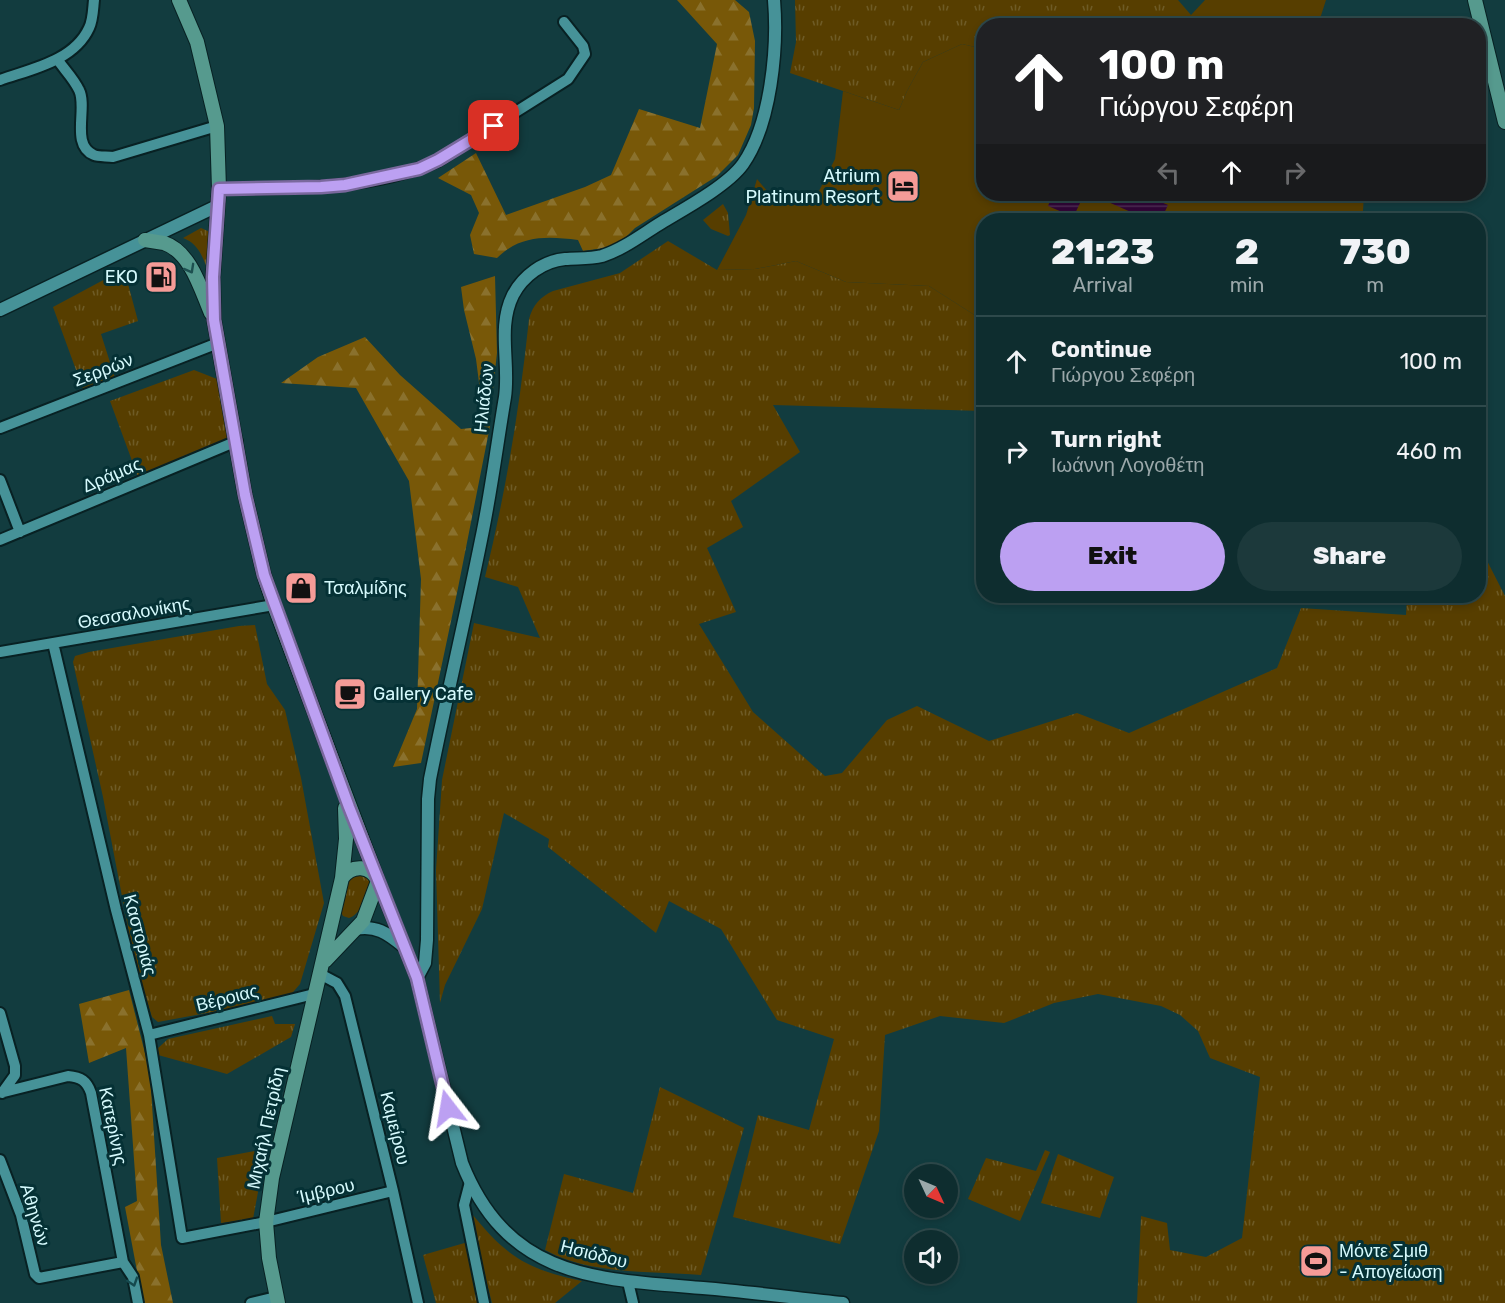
<!DOCTYPE html>
<html lang="en">
<head>
<meta charset="utf-8">
<style>
  :root { --surface:#0e2d2f; --page:#1c393b; --text:#f1f3f6; --muted:#9ba8aa; --line:#2e494b; --accent:#bca0f2 }
  body { margin:0; font-family:Rubik,sans-serif; background:var(--page); color:var(--text); height:100vh; display:flex; flex-direction:column; font-size:22px; white-space:nowrap }
  * { box-sizing:border-box; margin:0 }
  p { font-size:20px; color:var(--muted) }
  .icon { flex:none; width:33px; height:33px; fill:none; stroke:currentColor; stroke-width:2; stroke-linecap:round; stroke-linejoin:round }
  .map { position:relative; flex:1; overflow:hidden }
  .sheet { position:absolute; left:976px; top:213px; width:510px; height:390px; display:flex; flex-direction:column; background:var(--surface); border-radius:24px; box-shadow:0 3px 9px #0003,0 0 0 2px var(--line) }
  .sheet>* { flex:none }
  .hud { position:absolute; left:976px; top:18px; width:510px; height:183px; border-radius:24px; box-shadow:0 3px 9px #0003,0 0 0 2px var(--line); background:#202124; color:#fff; overflow:hidden }
  .needle { width:39px; rotate:134deg }
  .controls { position:absolute; left:904px; top:1164px; display:grid; gap:12px }
  .controls a { display:grid; place-items:center; width:54px; height:54px; border-radius:50%; background:var(--surface); box-shadow:0 3px 9px #0003,0 0 0 2px var(--line); font-size:30px }
  .pin { position:absolute; display:grid; place-items:center; width:51px; height:51px; color:#fff; margin:-26px; border-radius:12px; box-shadow:0 3px 9px #0006 }
  .me { position:absolute; width:66px; margin:-33px; rotate:346deg; stroke-linejoin:round; filter:drop-shadow(0 0 4px #0008) }
  .turn { display:flex; align-items:center; gap:21px; height:126px; padding:0 24px; font-size:27px }
  .turn .icon { width:78px; height:78px; stroke-width:2.5 }
  .turn b { display:block; font-size:42px; line-height:51px }
  .lanes { display:flex; align-items:center; height:57px; padding:0 24px; background:#0003; justify-content:center; gap:30px; direction:ltr }
  .lanes .off { opacity:.35 }
  .eta { display:flex; justify-content:space-evenly; align-items:center; height:102px; text-align:center }
  .eta b { font-size:36px; font-weight:800; line-height:42px }
  .button { display:flex; gap:12px; margin-top:auto; padding:12px 24px }
  .button a { flex:1; height:69px; border-radius:36px; background:var(--accent); color:#111; font-size:24px; font-weight:800; line-height:69px; text-align:center }
  .button a+a { background:var(--page); color:var(--text) }
  ul { padding:0; list-style:none }
  li { display:flex; align-items:center; gap:18px; height:90px; padding:0 24px; border-top:2px solid var(--line) }
  li div { flex:1 }
  li b { display:block; font-size:22px }
  li em { font-style:normal }
  .map>svg:first-child { display:block }
  .grass { fill:url(#grass-tufts) }
  .forest { fill:url(#forest-firs) }
  .park { fill:#573e00 }
  .water { fill:url(#water-rules) }
  .lines { fill:none; stroke-linecap:round; stroke-linejoin:round }
  .minor-casing { stroke:#082123; stroke-width:14 }
  .tertiary-casing { stroke:#082123; stroke-width:15 }
  .secondary-casing { stroke:#082123; stroke-width:16 }
  .minor { stroke:#469298; stroke-width:10 }
  .tertiary { stroke:#469298; stroke-width:12 }
  .secondary { stroke:#569a8e; stroke-width:14 }
  .oneway { stroke:#1d5050 }
  .oneway2 { stroke:#15494e }
  .route-casing { stroke:#7a689d; stroke-width:15 }
  .route { stroke:#bca0f2; stroke-width:10 }
  .labels { text-anchor:middle; stroke-width:6; stroke-linejoin:round; paint-order:stroke }
  .poi-label { font-size:18px; fill:#d6fafd; stroke:#053135; text-anchor:start }
  .street-label { font-size:18px; fill:#d6fafd; stroke:#053135 }
</style>
</head>
<body>
<div class="map">
<svg width="1505" height="1303" viewBox="0 0 1505 1303">
  <defs>
    <pattern id="grass-tufts" width="24" height="20" patternUnits="userSpaceOnUse" patternTransform="scale(1.5)"><rect width="24" height="20" fill="#573e00"/><path d="M3 7l-1-3M5 7V3M7 7l1-3M15 17l-1-3M17 17v-4M19 17l1-3" fill="none" stroke="#6e5b26"/></pattern>
    <pattern id="forest-firs" width="22" height="20" patternUnits="userSpaceOnUse" patternTransform="scale(1.5)"><rect width="22" height="20" fill="#785808"/><path d="M5 1l3.5 6h-7zM16 11l3.5 6h-7z" fill="#8a712d"/></pattern>
    <pattern id="water-rules" width="6" height="5" patternUnits="userSpaceOnUse" patternTransform="scale(1.5)"><rect width="6" height="5" fill="#310637"/><path d="M0 2.5h6" fill="none" stroke="#4e2b55"/></pattern>
  </defs>
  <rect width="100%" height="100%" fill="#123c3f"/>
  <path class="grass" d="M795 0H1178L1191 15 1189 25 984 26V49L962 44 923 62 907 91 899 110 790 73 796 42Z
    M723 204 728 213 730 235 728 236 711 229 703 220Z
    M201 228 210 232V276C204 261 200 244 183 238Z
    M668 241 717 270 755 269 796 261 846 282 929 286 984 321V411L773 405 800 452 731 501 743 527 707 548 736 612 699 624 753 712 825 776 842 773 887 720 917 706 989 741 1077 713 1129 733 1277 668 1301 608 1406 615 1407 596H1479V545L1505 596V1303H1137L1141 1216 1167 1223 1170 1250 1206 1257 1242 1238 1260 1077 1210 1058 1198 1031 1180 1015 1161 1006 1098 994 1054 1003 1004 1023 940 1016 885 1035 879 1131 840 1244 733 1217 758 1115 809 1130 834 1039 777 1020 721 929 669 901 656 933 548 847 549 839 504 813 482 909 445 985 440 1003 436 870 442 780 474 623 540 638 518 587 485 577C506 491 520 406 529 319 533 305 540 297 553 291L620 273Z
    M124 269 138 321 101 334 115 378 83 389 53 307Z
    M194 370 217 379 230 440 138 477 110 401Z
    M255 625 267 684 285 710 301 778 324 903 300 984 288 998 158 1022 152 1017 134 959 103 797 73 662 75 656 89 652 239 626Z
    M359 872 369 878C372 889 361 915 349 918L343 916 340 910 347 881Z
    M272 1016 275 1024H295L291 1037 227 1074 158 1055 157 1049 168 1039Z
    M660 1087 744 1128 701 1275C650 1271 591 1275 545 1250L564 1174 633 1193Z
    M266 1149 253 1219 221 1223 217 1158Z
    M1045 1150 1050 1152 1020 1221 968 1199 986 1158 1036 1171Z
    M1058 1154 1114 1177 1100 1218 1041 1203Z
    M468 1209C504 1254 524 1269 582 1281L555 1303H492Z
    M468 1242 482 1303H436L423 1255Z"/>
  <path class="forest" d="M677 0H735L749 12 755 41 754 108 751 125 738 155 717 176 635 228 617 246 583 251 578 240C547 236 520 235 497 258L474 254 470 235 479 213 471 195 438 178 476 153 506 215 585 187 611 175 639 109 700 128 717 44Z
    M495 276 497 353 490 416 483 414 476 359 464 310 461 287Z
    M365 337 400 375 461 429 490 426 458 588 421 763 393 767 417 709 421 579 409 481 356 388 281 383 318 357Z
    M129 990 150 1073 161 1245 173 1303H143L125 1207 137 1201 126 1048 89 1063 79 1004Z"/>
  <path class="park" d="M1205 0H1326L1318 25H1189L1191 15Z
    M962 44 984 49V194H1364L1363 211 1340 220H984V321L929 286 846 282 796 261 755 269 717 270 746 215 757 179C779 206 782 205 816 197L835 159 843 91 899 110 907 91 923 62Z
    M1326 1240 1332 1255 1328 1257 1329 1264 1314 1275 1309 1276 1304 1269 1302 1254Z"/>
  <path class="water" d="M1053 194H1064L1081 201 1072 220H1058L1062 212 1048 206Z
    M1090 194H1142L1168 205 1161 220H1149Z"/>
  <g class="lines">
    <g class="minor-casing">
      <path id="minor" d="M57 59C64 69 74 79 79 90 88 108 70 145 94 155 99 157 107 156 113 157L217 126
        M0 80C31 69 74 61 89 28 93 20 93 9 94 0
        M219 189C292 188 369 191 438 161L568 79 585 54 583 46 564 22
        M0 428 218 343
        M0 480 20 532
        M0 540 237 441
        M53 643 116 910 149 1035 182 1238 266 1222 393 1191
        M0 652 274 605
        M320 974 337 983 345 996 393 1191 418 1303
        M0 1013 15 1066V1075L2 1093
        M149 1035 314 994
        M4 1092 68 1076C81 1077 87 1081 91 1093L123 1262 133 1277 138 1303
        M0 1160 21 1215 35 1274 39 1278 123 1262
        M470 1182 464 1205 484 1303
        M628 1282 633 1303
        M251 1303 276 1297"/>
    </g>
    <g class="tertiary-casing">
      <path id="tertiary" d="M0 310 217 206
        M378 881 417 978 462 1163C508 1279 596 1279 703 1288 750 1292 796 1298 843 1303
        M355 929C376 925 387 933 403 946
        M417 978 425 963 427 940 428 799 430 779C446 699 465 620 481 540 491 493 497 444 505 397 510 363 497 327 513 295 523 276 543 261 565 259 577 258 590 259 602 256 624 249 644 233 664 221 686 208 728 185 743 164 771 124 778 48 774 0"/>
    </g>
    <g class="secondary-casing">
      <path id="secondary" d="M179 0 197 42 217 126 219 189 213 277 214 320 245 495 264 575 274 605 378 881
        M1475 0 1505 122
        M145 240C151 241 158 242 164 243 191 252 201 290 211 313
        M325 961 363 921 378 881C371 865 352 864 342 878
        M278 1303 269 1258 266 1222 272 1178 342 878 346 839 345 808"/>
    </g>
    <use href="#minor" class="minor"/>
    <use href="#tertiary" class="tertiary"/>
    <use href="#secondary" class="secondary"/>
  </g>
  <defs><path id="oneway-chevron" d="M-2-3.5L2.5 0L-2 3.5" fill="none" stroke-width="1.6" stroke-linecap="round" stroke-linejoin="round" transform="scale(1.5)"/></defs>
  <use class="oneway" href="#oneway-chevron" transform="translate(190 269) rotate(61)"/>
  <use class="oneway2" href="#oneway-chevron" transform="translate(133 1282) rotate(72)"/>
  <g class="lines">
    <g class="route-casing">
      <path id="route" d="M448 1108 417 978 349 807 264 575 245 495 214 320 213 277 219 189 321 187 345 185 419 169 438 160 494 126"/>
    </g>
    <use href="#route" class="route"/>
  </g>
  <defs>
    <g id="hotel-square" transform="scale(1.725)"><rect x="-9" y="-9" width="18" height="18" rx="4" fill="#f59b97" stroke="#053135"/><path d="M-6-4.5h1.5V1H6V5H4.5V3h-9V5H-6ZM-4 0a1.8 1.8 0 1 1 3.6 0ZM.5 0V-2.5h3Q6-2.5 6 0Z" fill="#111"/></g>
    <g id="fuel-square" transform="scale(1.725)"><rect x="-9" y="-9" width="18" height="18" rx="4" fill="#f59b97" stroke="#053135"/><path d="M-5.5-6h7V0h2V4h1.3V-2.5L3-4.5l.8-.8L6-3V5H2.5V1h-1V6h-7ZM-4.2-4.7v3.2H.2V-4.7Z" fill="#111"/></g>
    <g id="shop-square" transform="scale(1.725)"><rect x="-9" y="-9" width="18" height="18" rx="4" fill="#f59b97" stroke="#053135"/><path d="M-5-2.5h2.3a2.7 3.5 0 0 1 5.4 0H5L5.5 6h-11ZM-1.5-2.5h3a1.5 2.3 0 0 0-3 0Z" fill="#111"/></g>
    <g id="cafe-square" transform="scale(1.725)"><rect x="-9" y="-9" width="18" height="18" rx="4" fill="#f59b97" stroke="#053135"/><path d="M-5.5-4.5H6V0H3Q3 3.5 0 3.5H-2.5Q-5.5 3.5-5.5 0ZM3-3.2v2h1.7v-2ZM-6 4.5H4V6H-6Z" fill="#111"/></g>
    <g id="stadium-square" transform="scale(1.725)"><rect x="-9" y="-9" width="18" height="18" rx="4" fill="#f59b97" stroke="#053135"/><path d="M0-5a6.5 5 0 1 0 0 10a6.5 5 0 1 0 0-10ZM-3.5-1.8h7v3.6h-7Z" fill="#111"/></g>
  </defs>
  <g fill-rule="evenodd">
    <use href="#hotel-square" x="903" y="186"/>
    <use href="#fuel-square" x="161" y="277"/>
    <use href="#shop-square" x="301" y="588"/>
    <use href="#cafe-square" x="350" y="694"/>
    <use href="#stadium-square" x="1316" y="1261"/>
  </g>
  <g class="labels">
    <g class="poi-label">
      <text x="880" y="182" text-anchor="end">Atrium<tspan x="880" dy="21">Platinum Resort</tspan></text>
      <text x="138" y="283" text-anchor="end">EKO</text>
      <text x="324" y="594">Τσαλμίδης</text>
      <text x="373" y="700">Gallery Cafe</text>
      <text x="1339" y="1257">Μόντε Σμιθ<tspan x="1339" dy="21">- Απογείωση</tspan></text>
    </g>
    <g class="street-label">
      <text transform="translate(103 370) rotate(-21)" y="6">Σερρών</text>
      <text transform="translate(484 398) rotate(-84)" y="6">Ηλιάδων</text>
      <text transform="translate(112 475) rotate(-23)" y="6">Δράμας</text>
      <text transform="translate(134 613) rotate(-10)" y="6">Θεσσαλονίκης</text>
      <text transform="translate(140 935) rotate(75)" y="6">Καστοριάς</text>
      <text transform="translate(227 998) rotate(-14)" y="6">Βέροιας</text>
      <text transform="translate(113 1126) rotate(78)" y="6">Κατερίνης</text>
      <text transform="translate(266 1128) rotate(-78)" y="6">Μιχαήλ Πετρίδη</text>
      <text transform="translate(395 1128) rotate(76)" y="6">Καμείρου</text>
      <text transform="translate(326 1191) rotate(-13)" y="6">Ίμβρου</text>
      <text transform="translate(35 1215) rotate(73)" y="6">Αθηνών</text>
      <text transform="translate(594 1254) rotate(14)" y="6">Ησιόδου</text>
    </g>
  </g>
</svg>
<div class="controls">
<a><svg class="needle" viewBox="-14 -14 28 28"><path d="M0-13l5 13h-10z" fill="#e53935"/><path d="M0 13l5-13h-10z" fill="#9ba8aa"/></svg></a>
<a><svg class="icon" aria-label="sound" viewBox="0 0 24 24"><path d="M4 9h4l5-4v14l-5-4H4zM17 9q2 3 0 6"/></svg></a>
</div>
<div class="pin" style="left:494px;top:126px;background:#d93025"><svg class="icon" aria-label="arrive" viewBox="0 0 24 24"><path d="M6 21V4h12l-3 4 3 4H6"/></svg></div>
<svg class="me" style="left:448px;top:1108px" viewBox="-20 -20 40 40"><path d="M0-17L14 15 0 8-14 15z" fill="#bca0f2" stroke="#fff" stroke-width="4"/></svg>
<div class="hud">
<div class="turn"><svg class="icon" aria-label="ahead" viewBox="0 0 24 24"><path d="M12 20V5M6 11l6-6 6 6"/></svg><div><b>100 m</b>Γιώργου Σεφέρη</div></div>
<div class="lanes"><svg class="icon off" aria-label="left" viewBox="0 0 24 24"><path d="M17 20v-9H6M10 6l-5 5 5 5"/></svg><svg class="icon" aria-label="ahead" viewBox="0 0 24 24"><path d="M12 20V5M6 11l6-6 6 6"/></svg><svg class="icon off" aria-label="right" viewBox="0 0 24 24"><path d="M7 20v-9h11M14 6l5 5-5 5"/></svg></div>
</div>
<section class="sheet">
<div class="eta">
<div><b>21:23</b><p>Arrival</p></div>
<div><b>2</b><p>min</p></div>
<div><b>730</b><p>m</p></div>
</div>
<ul>
<li><svg class="icon" aria-label="ahead" viewBox="0 0 24 24"><path d="M12 20V5M6 11l6-6 6 6"/></svg><div><b>Continue</b><p>Γιώργου Σεφέρη</p></div><em>100 m</em></li>
<li><svg class="icon" aria-label="right" viewBox="0 0 24 24"><path d="M7 20v-9h11M14 6l5 5-5 5"/></svg><div><b>Turn right</b><p>Ιωάννη Λογοθέτη</p></div><em>460 m</em></li>
</ul>
<div class="button"><a>Exit</a><a>Share</a></div>
</section>
</div>
</body>
</html>
